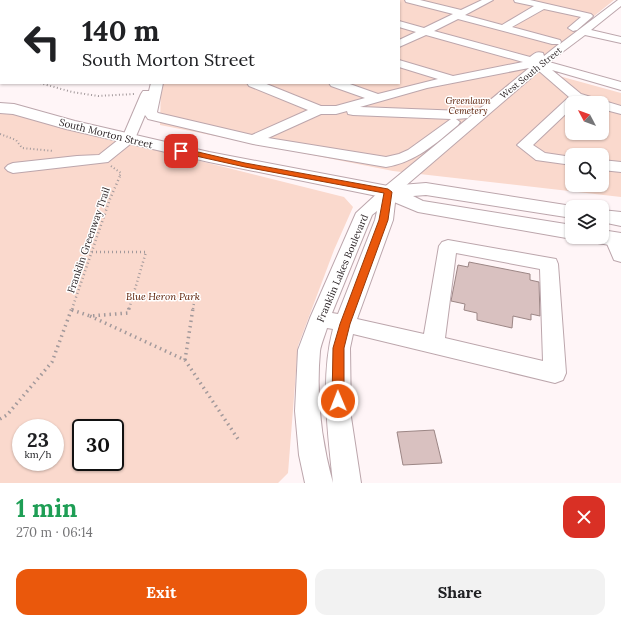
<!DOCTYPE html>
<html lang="en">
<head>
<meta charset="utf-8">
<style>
  :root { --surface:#fff; --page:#f2f2f2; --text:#202124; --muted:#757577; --accent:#ea580c }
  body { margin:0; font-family:Lora,serif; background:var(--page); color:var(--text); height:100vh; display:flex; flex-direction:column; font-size:15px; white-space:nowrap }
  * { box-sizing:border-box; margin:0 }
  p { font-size:13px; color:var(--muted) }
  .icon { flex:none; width:22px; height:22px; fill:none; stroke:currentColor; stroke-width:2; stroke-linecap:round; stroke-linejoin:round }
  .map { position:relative; height:483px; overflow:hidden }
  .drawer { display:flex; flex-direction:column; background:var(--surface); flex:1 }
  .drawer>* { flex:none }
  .guide { position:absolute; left:0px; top:0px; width:400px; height:84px; box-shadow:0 1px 3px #0004; background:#fff; color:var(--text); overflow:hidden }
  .needle { width:26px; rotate:311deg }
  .tools { position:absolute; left:565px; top:96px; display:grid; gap:8px }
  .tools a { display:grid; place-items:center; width:44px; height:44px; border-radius:8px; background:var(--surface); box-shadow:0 1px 3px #0004; font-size:20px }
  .speed { position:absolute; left:12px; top:419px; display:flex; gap:8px; font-size:20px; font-weight:700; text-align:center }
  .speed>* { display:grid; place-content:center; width:52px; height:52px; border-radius:50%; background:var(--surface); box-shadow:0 1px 3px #0004; line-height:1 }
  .speed small { font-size:10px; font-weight:400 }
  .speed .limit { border:2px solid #111; border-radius:6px; background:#fff; color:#111 }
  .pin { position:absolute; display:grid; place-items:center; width:34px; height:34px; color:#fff; margin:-17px; border-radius:8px; box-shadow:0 2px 6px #0006 }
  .me { position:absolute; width:44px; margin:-22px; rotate:359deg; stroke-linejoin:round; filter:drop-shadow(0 0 3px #0008) }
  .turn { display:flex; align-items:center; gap:14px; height:84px; padding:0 16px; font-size:18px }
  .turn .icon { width:52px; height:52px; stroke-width:2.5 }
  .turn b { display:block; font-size:28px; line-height:34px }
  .round { display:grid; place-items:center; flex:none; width:42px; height:42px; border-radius:12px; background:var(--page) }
  .summary { display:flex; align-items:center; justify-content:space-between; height:68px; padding:0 16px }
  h1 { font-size:24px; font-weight:800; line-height:30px; color:#1e9e55 }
  .primary-button { display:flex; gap:8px; margin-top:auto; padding:8px 16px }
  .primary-button a { flex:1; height:46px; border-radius:12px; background:var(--accent); color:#fff; font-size:16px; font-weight:800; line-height:46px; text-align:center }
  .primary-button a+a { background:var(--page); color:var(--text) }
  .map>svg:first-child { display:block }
  .green { fill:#fad9cd; fill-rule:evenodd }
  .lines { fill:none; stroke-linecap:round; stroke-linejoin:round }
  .river { fill:#d1b2dc; fill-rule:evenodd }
  .building { fill:#d9c1c0; stroke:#9c8685 }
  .minor-casing { stroke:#bca6ac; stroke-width:2 }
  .major-casing { stroke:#bca6ac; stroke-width:2 }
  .path-far2 { stroke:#a2999b; stroke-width:2; stroke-dasharray:1 2.5; stroke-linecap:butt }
  .path-far1 { stroke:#a2999b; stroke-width:2.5; stroke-dasharray:1 3; stroke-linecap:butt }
  .path { stroke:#a2999b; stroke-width:3.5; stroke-dasharray:1.5 4; stroke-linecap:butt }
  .minor { fill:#fff; fill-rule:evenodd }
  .major { fill:#fff; fill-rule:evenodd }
  .route { fill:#ea580c; stroke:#983908 }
  .labels { text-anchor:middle; stroke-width:3; stroke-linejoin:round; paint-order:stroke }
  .far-street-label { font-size:9px; fill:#2c2426; stroke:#fff }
  .far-park-label { font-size:9px; font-style:italic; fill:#571a00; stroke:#fff }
  .street-label { font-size:10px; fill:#2c2426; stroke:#fff }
  .park-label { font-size:10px; font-style:italic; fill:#571a00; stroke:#fff }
</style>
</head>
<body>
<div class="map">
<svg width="621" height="483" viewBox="0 0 621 483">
  <rect width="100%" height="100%" fill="#fff5f7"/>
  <path class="green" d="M163 0H614L530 68 621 93V197L393 171 160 125 161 83H399V1ZM572 103H602V133H572ZM572 155H602V185H572Z
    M0 111 344 197 353 207 334 250 298 346 288 473 278 483H0ZM21 428H55V462H21ZM81 428H115V462H81Z"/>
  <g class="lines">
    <path class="river" d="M0 57H1V67H0Z"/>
  </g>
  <path class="building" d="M469 262 530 274V280L539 282 540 316 531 314V320L513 316 512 328 477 320V313L464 310 465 304 451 301 458 265 468 267Z
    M434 430 442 463 403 465 397 432Z"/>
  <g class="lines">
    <g class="minor-casing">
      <path id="minor" d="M191 0H203L204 1H191Z
        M294 0H306L307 1H294Z
        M405 0H420L461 10 482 0H493L465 15 502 25 534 6 515 2 514 0H530L591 14 593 16 591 18 577 30 573 31 568 28 581 17 544 9 512 27 560 40 561 42 560 44 618 0H621V6L591 30 621 37V43L585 35 549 62 621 82V90L552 70 581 94 621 106V114L602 109V103L579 102 572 103V108L533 145 545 153 572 157V165L536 160 517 145 569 97 539 71 396 194 393 220 357 319 424 334 439 246 442 242 448 240 556 259 558 264 566 373 563 380 555 383 353 334 350 348 351 417 361 483H333C328 434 320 378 333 329L327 328C325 335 321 344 320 351 316 395 321 440 333 483H305L299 455 295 411 298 350 310 318 356 213 382 189 529 68 427 88 360 107 463 111 468 112 470 115 468 118 456 119 460 122 458 125C435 144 416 162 386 167L253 144 148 119 145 115 134 141 108 162 13 173 8 171 5 168 8 165 13 163 77 156 99 155 123 136 141 94 143 91H149L151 83H163L157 112 158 113 252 135 308 110 249 86 247 83H264L321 106H336L365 98 331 86 329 83H347L378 94 438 79 399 67V60L453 76 523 62 426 35 399 47V40L416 32 399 27V21L424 28 453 14 406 2ZM458 19 552 44H559L544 56 543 53C537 51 535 53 530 57L434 31ZM347 111 348 114 353 115 451 119 408 150 399 154 386 157 268 138 321 114H336ZM377 211 375 220 338 314 332 313 372 215ZM456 253 540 269 543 361 445 338Z
        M602 160 621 162V172L602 170Z
        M614 233 621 236V262L614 260 605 239 608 235Z"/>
    </g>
    <g class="major-casing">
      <path id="major" d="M0 103 14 104 75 121 209 152 388 186 426 183 572 206 577 207H572V218L426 195 413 196 423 201 572 225V237H579L572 239 418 212 382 197 209 162 66 129 13 114 0 113Z
        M602 210 621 212V226L602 222Z
        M602 230 621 233V247L592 242 589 237H602Z"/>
    </g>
    <path class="path-far2" d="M40 83 72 92 98 96 134 94
      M0 134 16 140 22 148 54 151
      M111 166 121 173 119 177"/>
    <path class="path-far1" d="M92 252H146L129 309
      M72 309 110 199 120 176
      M193 309 194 303"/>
    <path class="path" d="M72 310 90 316 128 313 129 308
      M90 316 185 360 238 439
      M185 360 193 308
      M0 419 7 415 52 362 72 308"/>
    <use href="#minor" class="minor"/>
    <use href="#major" class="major"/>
  </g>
  <path class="route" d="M181 148 245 163 388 189 392 192 388 220 350 324 344 348V401L343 405 338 406 334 405 332 401 333 348 340 324 379 220 384 193 245 167 178 152V149Z"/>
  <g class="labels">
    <g class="far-street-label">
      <text transform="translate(531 73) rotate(-39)" y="3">West South Street</text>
    </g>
    <g class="far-park-label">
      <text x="468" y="104">Greenlawn<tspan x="468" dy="10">Cemetery</tspan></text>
    </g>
    <g class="street-label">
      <text transform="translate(106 133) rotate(14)" y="4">South Morton Street</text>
      <text transform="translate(88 240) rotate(-71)" y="4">Franklin Greenway Trail</text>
      <text transform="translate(342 268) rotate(-67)" y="4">Franklin Lakes Boulevard</text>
    </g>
    <g class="park-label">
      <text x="163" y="300">Blue Heron Park</text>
    </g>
  </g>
</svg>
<div class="tools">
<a><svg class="needle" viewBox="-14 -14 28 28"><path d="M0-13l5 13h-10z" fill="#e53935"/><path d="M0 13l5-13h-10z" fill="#757577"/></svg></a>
<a><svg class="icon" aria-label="search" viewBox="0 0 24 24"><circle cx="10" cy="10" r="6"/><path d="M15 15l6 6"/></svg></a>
<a><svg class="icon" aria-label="layers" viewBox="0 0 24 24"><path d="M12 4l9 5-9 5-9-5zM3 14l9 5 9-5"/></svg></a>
</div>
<div class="speed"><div>23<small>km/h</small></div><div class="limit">30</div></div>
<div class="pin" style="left:181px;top:151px;background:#d93025"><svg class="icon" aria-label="arrive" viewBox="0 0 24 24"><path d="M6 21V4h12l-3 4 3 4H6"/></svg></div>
<svg class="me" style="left:338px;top:401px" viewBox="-20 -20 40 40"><circle r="17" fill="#ea580c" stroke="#fff" stroke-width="3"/><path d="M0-11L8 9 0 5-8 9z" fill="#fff"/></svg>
<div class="guide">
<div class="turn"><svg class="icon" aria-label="left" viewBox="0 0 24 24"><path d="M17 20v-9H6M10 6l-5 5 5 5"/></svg><div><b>140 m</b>South Morton Street</div></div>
</div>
</div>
<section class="drawer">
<div class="summary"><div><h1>1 min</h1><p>270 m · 06:14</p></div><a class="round" style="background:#d93025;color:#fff"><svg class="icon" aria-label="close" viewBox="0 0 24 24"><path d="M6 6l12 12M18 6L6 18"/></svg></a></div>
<div class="primary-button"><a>Exit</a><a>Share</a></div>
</section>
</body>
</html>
